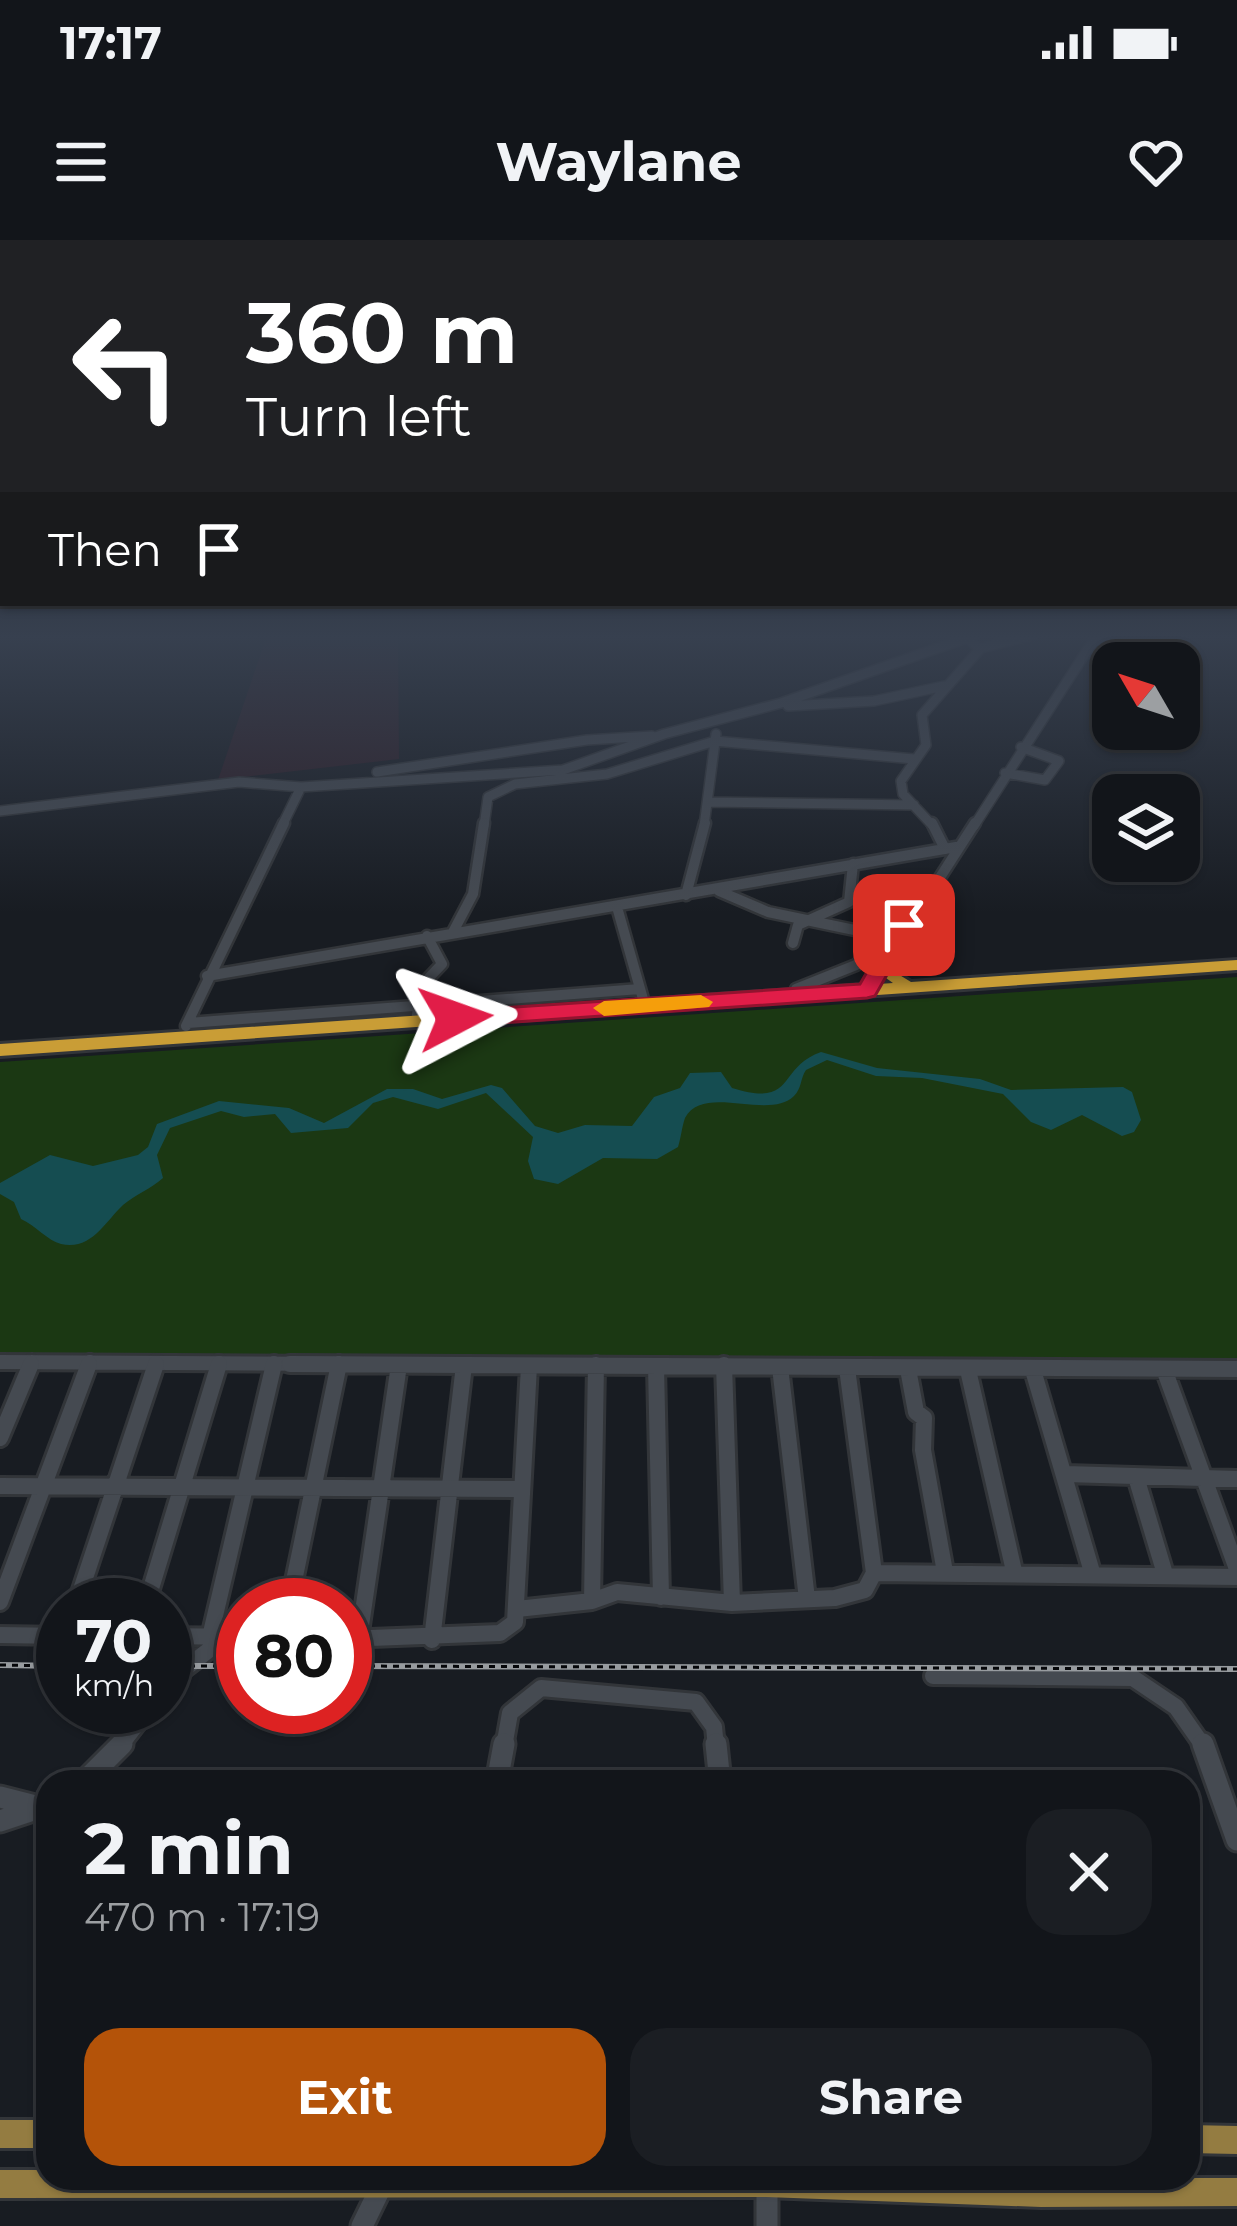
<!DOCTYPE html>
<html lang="en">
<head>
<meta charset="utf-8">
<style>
  :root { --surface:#12151a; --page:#1b1e23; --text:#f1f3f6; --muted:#9c9fa2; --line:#313439; --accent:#b45309 }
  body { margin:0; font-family:Montserrat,sans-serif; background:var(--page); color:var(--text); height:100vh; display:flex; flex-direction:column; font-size:45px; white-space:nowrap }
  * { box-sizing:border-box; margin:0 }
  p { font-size:39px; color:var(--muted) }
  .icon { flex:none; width:66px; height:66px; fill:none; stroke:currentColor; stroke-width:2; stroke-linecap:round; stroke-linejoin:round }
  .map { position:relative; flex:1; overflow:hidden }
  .drawer { position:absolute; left:36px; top:1530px; width:1164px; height:420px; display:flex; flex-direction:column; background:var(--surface); border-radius:36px; box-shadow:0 3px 9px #0004,0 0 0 3px var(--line) }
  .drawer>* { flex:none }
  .guide { position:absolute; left:0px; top:0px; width:1239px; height:366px; box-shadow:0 3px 9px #0004,0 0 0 3px var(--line); background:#202124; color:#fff; overflow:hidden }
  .needle { width:78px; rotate:309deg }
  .buttons { position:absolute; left:1092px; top:402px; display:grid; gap:24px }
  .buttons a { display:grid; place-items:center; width:108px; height:108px; border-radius:24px; background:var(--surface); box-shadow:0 3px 9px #0004,0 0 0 3px var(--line); font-size:60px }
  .speed { position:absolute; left:36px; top:1338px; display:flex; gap:24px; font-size:60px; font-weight:700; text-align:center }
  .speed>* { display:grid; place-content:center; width:156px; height:156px; border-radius:50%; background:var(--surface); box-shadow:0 3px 9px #0004,0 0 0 3px var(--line); line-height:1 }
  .speed small { font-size:30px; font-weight:400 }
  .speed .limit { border:18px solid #d22; background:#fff; color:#111 }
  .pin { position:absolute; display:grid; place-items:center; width:102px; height:102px; color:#fff; margin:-51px; border-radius:24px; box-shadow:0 6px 18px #0006 }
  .me { position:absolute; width:132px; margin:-66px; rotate:86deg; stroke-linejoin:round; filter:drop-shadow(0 0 9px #0008) }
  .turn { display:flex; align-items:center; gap:42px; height:252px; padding:0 48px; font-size:54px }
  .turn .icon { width:156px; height:156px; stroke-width:2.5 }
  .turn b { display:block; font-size:84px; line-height:102px }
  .then { display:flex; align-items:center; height:114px; padding:0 48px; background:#0003; gap:24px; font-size:45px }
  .round { display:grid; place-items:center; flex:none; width:126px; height:126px; border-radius:36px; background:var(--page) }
  .summary { display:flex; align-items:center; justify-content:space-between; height:204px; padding:0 48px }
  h1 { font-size:72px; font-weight:700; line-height:90px }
  .cta { display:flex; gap:24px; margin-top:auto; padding:24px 48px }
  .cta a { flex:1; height:138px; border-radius:36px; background:var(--accent); color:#fff; font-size:48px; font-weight:700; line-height:138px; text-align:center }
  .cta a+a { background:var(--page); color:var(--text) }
  .status { display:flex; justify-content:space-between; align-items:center; height:84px; padding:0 60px; background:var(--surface); direction:ltr }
  .status svg { height:33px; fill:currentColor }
  header { display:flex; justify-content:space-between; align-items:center; height:156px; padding:0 48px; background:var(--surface); font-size:54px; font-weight:700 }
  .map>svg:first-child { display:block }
  .industrial { fill:#2d1d26 }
  .green { fill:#1b3813 }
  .water { fill:#154d51 }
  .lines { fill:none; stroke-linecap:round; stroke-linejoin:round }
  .minor-far4-casing { stroke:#323539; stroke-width:12 }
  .minor-far3-casing { stroke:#323539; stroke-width:15 }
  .minor-far2-casing { stroke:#323539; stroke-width:20 }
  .minor-far1-casing { stroke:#323539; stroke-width:22 }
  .minor-casing { stroke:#323539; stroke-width:27 }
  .major-casing { stroke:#323539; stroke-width:6 }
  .highway-casing { stroke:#323539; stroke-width:6 }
  .minor-far4 { stroke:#454a51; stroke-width:9 }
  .minor-far3 { stroke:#454a51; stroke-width:10 }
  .minor-far2 { stroke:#454a51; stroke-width:14 }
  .minor-far1 { stroke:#454a51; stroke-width:16 }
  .minor { stroke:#454a51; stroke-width:21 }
  .major { fill:#947c41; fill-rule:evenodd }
  .highway { fill:#c99d36; fill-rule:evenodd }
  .rail-casing { stroke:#979b9f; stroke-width:6 }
  .rail { stroke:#050609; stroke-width:3; stroke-dasharray:6; stroke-linecap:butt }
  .route { fill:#e11d48; stroke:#92132f; stroke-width:3 }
  .slow { fill:#f59e0b }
</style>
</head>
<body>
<div class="status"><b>17:17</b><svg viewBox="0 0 49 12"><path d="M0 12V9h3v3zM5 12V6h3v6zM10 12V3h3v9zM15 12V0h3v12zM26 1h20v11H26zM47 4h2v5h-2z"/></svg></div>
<header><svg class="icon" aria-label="menu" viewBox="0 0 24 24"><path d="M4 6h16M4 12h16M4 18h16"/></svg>Waylane<svg class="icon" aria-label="heart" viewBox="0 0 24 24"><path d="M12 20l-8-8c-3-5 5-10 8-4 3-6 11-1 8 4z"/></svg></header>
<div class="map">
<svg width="1237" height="1986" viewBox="0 0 1237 1986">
  <rect width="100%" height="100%" fill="#181c22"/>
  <path class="industrial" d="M267 395H398L399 519 218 540Z"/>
  <path class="green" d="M1237 737V1121L0 1115V822Z"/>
  <path class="water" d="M821 812 877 828 980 839 1011 850 1123 847 1132 852 1141 880 1134 892 1122 896 1082 875 1051 890 1031 882 1003 854 922 838 876 836 827 820 806 830C800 839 802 848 794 856 769 881 703 843 685 878 682 886 681 898 678 907L657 919 603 918 558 944 534 939 528 921 533 897 486 853 438 869 393 857 373 863 348 888 291 893 275 874 244 877 221 871 170 888 157 915 163 938C151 949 136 954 123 965 105 982 91 1011 61 1004 48 1001 35 985 21 979L14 962 0 954V943L50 915 93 926 138 915 148 907 157 884 219 861 289 868 324 883 387 849H413L442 859 491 845 502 848 535 886 558 893 585 885 632 886 654 857 680 848 690 833 721 832 732 848C797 868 776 828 821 812Z"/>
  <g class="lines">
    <g class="minor-far4-casing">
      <path id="minor-far4" d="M981 408 1032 395
        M788 466 874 461 944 446
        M377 532 587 500 652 496
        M1005 533 1045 540 1059 521 1021 507
        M708 562 914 565
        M0 571 239 542 301 547 563 530 664 494 781 463 975 395
        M282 586 301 547
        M484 586 488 557 515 544 607 534 715 501 914 519
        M704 586 716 494
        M933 586 903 554 901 541 926 505 922 475 980 409 968 398
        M974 586 1097 395"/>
    </g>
    <g class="minor-far3-casing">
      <path id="minor-far3" d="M932 583 945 609
        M719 651 768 672 864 692 871 711 856 725 796 749
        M686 655 705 583
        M617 667 643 759
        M453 692 473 654 484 583
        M793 703 798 685 849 662 853 624
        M207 736 956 607
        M867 751 975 583
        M417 775 421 746 442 724 427 696
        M188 783 640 749
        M186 786 284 583"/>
    </g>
    <g class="minor-far2-casing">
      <path id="minor-far2" d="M0 1122 820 1127
        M30 1127 32 1122
        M88 1127 90 1122"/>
    </g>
    <g class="minor-far1-casing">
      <path id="minor-far1" d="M290 1124 1237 1129
        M724 1125 732 1363
        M656 1126 661 1357
        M780 1127 807 1359
        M908 1129 916 1172 924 1178 923 1210 945 1332
        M1164 1129 1237 1329
        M968 1130 1014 1331
        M1033 1130 1092 1332
        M0 1198 31 1124
        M1066 1234 1237 1239
        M1136 1237 1165 1334
        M0 1246 522 1249
        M874 1333 1237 1337
        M592 1361 596 1125
        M0 1362 89 1124
        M76 1365 156 1124
        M146 1365 219 1124
        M289 1365 339 1124
        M517 1369 592 1361 617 1352 732 1363 835 1358 865 1350 874 1333 847 1128
        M0 1395 63 1396
        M165 1396 243 1397
        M210 1397 274 1124
        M345 1399 500 1393 515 1382 529 1126
        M359 1399 399 1125
        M432 1400 464 1125
        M933 1436 1133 1438 1176 1467 1204 1507
        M165 1444 227 1396
        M119 1507 150 1467
        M504 1507 510 1473 541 1448 696 1462 714 1487 716 1507"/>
    </g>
    <g class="minor-casing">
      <path id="minor" d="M716 1504 720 1542
        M1203 1504 1237 1600
        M84 1542 122 1504
        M497 1542 504 1504
        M0 1557 43 1568
        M0 1581 48 1565
        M767 1938V1986
        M362 1986 381 1947"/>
    </g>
    <g class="major-casing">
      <path id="major" d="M0 1880H48V1908H0Z
        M1188 1885 1237 1886V1914L1188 1913Z
        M0 1930H48V1938H1237V1966L1041 1967 766 1957 0 1958Z"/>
    </g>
    <g class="highway-casing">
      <path id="highway" d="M1237 720V730L0 816V804L893 743 872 728 880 723 911 742Z"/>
    </g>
    <use href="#minor-far4" class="minor-far4"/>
    <use href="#minor-far3" class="minor-far3"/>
    <use href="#minor-far2" class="minor-far2"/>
    <use href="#minor-far1" class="minor-far1"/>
    <use href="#minor" class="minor"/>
    <use href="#major" class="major"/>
    <use href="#highway" class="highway"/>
    <g class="rail-casing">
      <path id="rail" d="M0 1425 63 1426
        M165 1426H243
        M345 1426 1237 1429"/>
    </g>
    <use href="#rail" class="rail"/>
  </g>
  <linearGradient id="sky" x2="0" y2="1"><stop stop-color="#0d0f13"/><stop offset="0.59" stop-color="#37404f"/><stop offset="1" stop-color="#37404f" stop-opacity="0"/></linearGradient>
  <rect width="1237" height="673" fill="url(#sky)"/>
  <path class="route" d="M904 679 915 685 875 756 867 758 455 786 444 778 455 771 860 744 894 685Z"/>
  <path class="slow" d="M701 755 713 762 709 767 604 776 593 768 604 761Z"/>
</svg>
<div class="buttons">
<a><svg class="needle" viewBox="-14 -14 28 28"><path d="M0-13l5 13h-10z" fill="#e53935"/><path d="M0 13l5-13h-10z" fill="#9c9fa2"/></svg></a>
<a><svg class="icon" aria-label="layers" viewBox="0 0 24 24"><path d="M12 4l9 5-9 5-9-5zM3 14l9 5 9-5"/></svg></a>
</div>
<div class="speed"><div>70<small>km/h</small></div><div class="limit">80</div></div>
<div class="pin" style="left:904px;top:685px;background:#d93025"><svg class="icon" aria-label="arrive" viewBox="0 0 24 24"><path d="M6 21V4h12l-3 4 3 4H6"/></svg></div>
<svg class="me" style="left:455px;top:778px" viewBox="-20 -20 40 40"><path d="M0-17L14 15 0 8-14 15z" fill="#e11d48" stroke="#fff" stroke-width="4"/></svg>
<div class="guide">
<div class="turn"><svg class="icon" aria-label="left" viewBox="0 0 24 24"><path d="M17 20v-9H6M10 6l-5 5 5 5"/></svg><div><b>360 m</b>Turn left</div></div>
<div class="then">Then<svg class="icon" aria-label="arrive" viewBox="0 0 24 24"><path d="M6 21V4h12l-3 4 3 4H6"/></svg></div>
</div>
<section class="drawer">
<div class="summary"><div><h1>2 min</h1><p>470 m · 17:19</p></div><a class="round"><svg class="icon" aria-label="close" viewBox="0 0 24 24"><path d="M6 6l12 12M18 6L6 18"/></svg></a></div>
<div class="cta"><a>Exit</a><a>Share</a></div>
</section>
</div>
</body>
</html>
